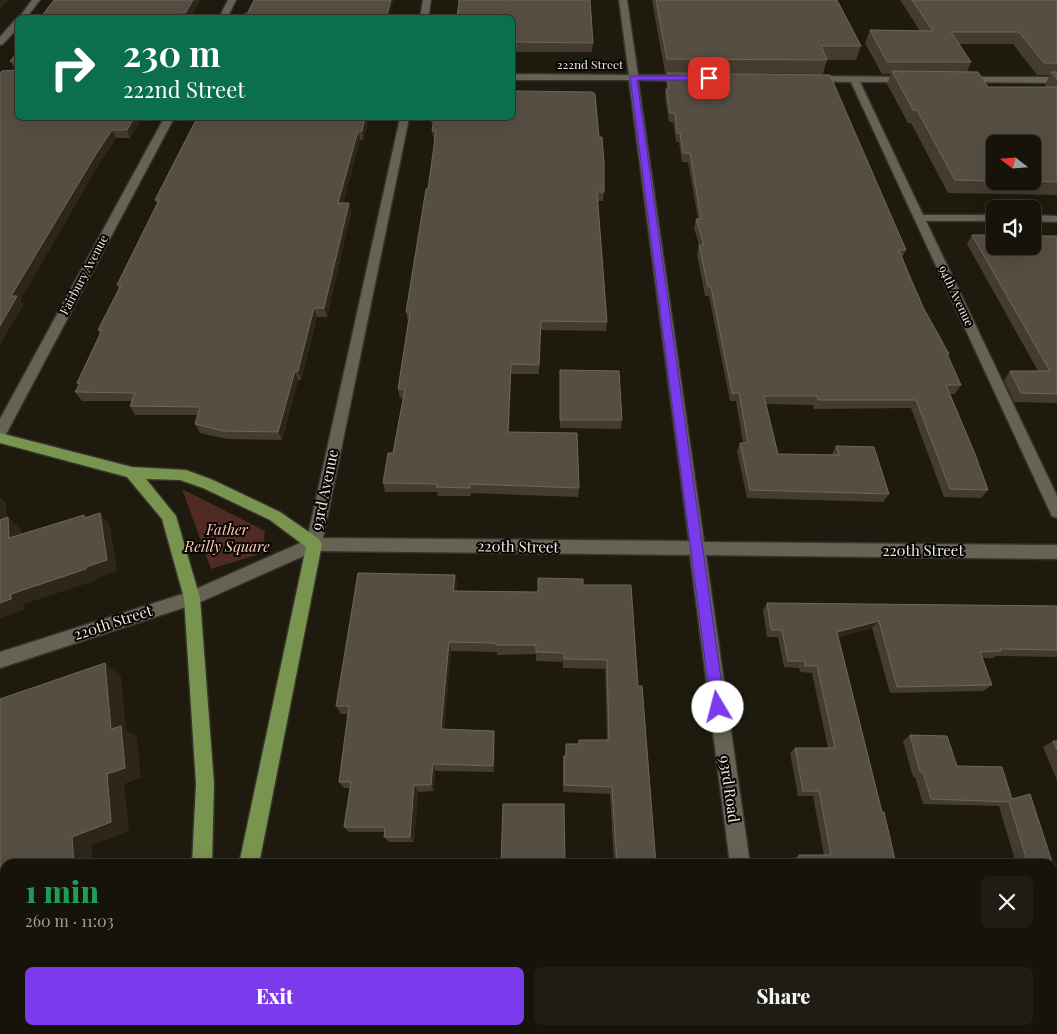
<!DOCTYPE html>
<html lang="en">
<head>
<meta charset="utf-8">
<style>
  :root { --surface:#16140a; --page:#1f1d13; --text:#f1f3f6; --muted:#9e9e9c; --line:#35332b; --accent:#7c3aed }
  body { margin:0; font-family:"Playfair Display",serif; background:var(--page); color:var(--text); height:100vh; display:flex; flex-direction:column; font-size:19px; white-space:nowrap }
  * { box-sizing:border-box; margin:0 }
  p { font-size:16px; color:var(--muted) }
  .icon { flex:none; width:28px; height:28px; fill:none; stroke:currentColor; stroke-width:2; stroke-linecap:round; stroke-linejoin:round }
  .map { position:relative; flex:1; overflow:hidden }
  .side { position:absolute; left:0px; top:859px; width:1058px; height:176px; display:flex; flex-direction:column; background:var(--surface); border-radius:15px 15px 0 0; box-shadow:0 5px 20px #0002,0 0 0 1px var(--line) }
  .side>* { flex:none }
  .hud { position:absolute; left:15px; top:15px; width:500px; height:105px; border-radius:8px; box-shadow:0 5px 20px #0002,0 0 0 1px var(--line); background:#0b6e4f; color:#fff; overflow:hidden }
  .needle { width:32px; rotate:287deg }
  .fabs { position:absolute; left:986px; top:135px; display:grid; gap:10px }
  .fabs a { display:grid; place-items:center; width:55px; height:55px; border-radius:8px; background:var(--surface); box-shadow:0 5px 20px #0002,0 0 0 1px var(--line); font-size:25px }
  .pin { position:absolute; display:grid; place-items:center; width:42px; height:42px; color:#fff; margin:-21px; border-radius:10px; box-shadow:0 2px 8px #0006 }
  .me { position:absolute; width:55px; margin:-28px; rotate:352deg; stroke-linejoin:round; filter:drop-shadow(0 0 4px #0008) }
  .turn { display:flex; align-items:center; gap:18px; height:105px; padding:0 25px; font-size:22px }
  .turn .icon { width:65px; height:65px; stroke-width:2.5 }
  .turn b { display:block; font-size:35px; line-height:42px }
  .round { display:grid; place-items:center; flex:none; width:52px; height:52px; border-radius:8px; background:var(--page) }
  .summary { display:flex; align-items:center; justify-content:space-between; height:85px; padding:0 25px }
  h1 { font-size:30px; font-weight:800; line-height:38px; color:#1e9e55 }
  .action { display:flex; gap:10px; margin-top:auto; padding:10px 25px }
  .action a { flex:1; height:58px; border-radius:8px; background:var(--accent); color:#fff; font-size:20px; font-weight:800; line-height:58px; text-align:center }
  .action a+a { background:var(--page); color:var(--text) }
  .map>svg:first-child { display:block }
  .green { fill:#4f2b23 }
  .lines { fill:none; stroke-linecap:round; stroke-linejoin:round }
  .minor-casing { stroke:#35332d; stroke-width:3 }
  .major-casing { stroke:#35332d; stroke-width:3 }
  .minor { fill:#666354; fill-rule:evenodd }
  .major { fill:#78944e; fill-rule:evenodd }
  .wall { fill:#453b30; fill-rule:evenodd }
  .shaded-wall { fill:#2e261b }
  .building { fill:#574e43; stroke:#6e665c }
  .route { fill:#7c3aed; stroke:#51269a }
  .labels { text-anchor:middle; stroke-width:4; stroke-linejoin:round; paint-order:stroke }
  .far-street-label { font-size:12px; fill:#ebe9e0; stroke:#070603 }
  .street-label { font-size:15px; fill:#ebe9e0; stroke:#070603 }
  .park-label { font-size:15px; font-style:italic; fill:#ffc6b9; stroke:#070603 }
</style>
</head>
<body>
<div class="map">
<svg width="1057" height="1034" viewBox="0 0 1057 1034">
  <rect width="100%" height="100%" fill="#1e1b0e"/>
  <path class="green" d="M182 489 265 531 262 553 211 569Z"/>
  <g class="lines">
    <g class="minor-casing">
      <path id="minor" d="M32 0H40L26 18 18 19Z
        M228 0H236L227 18H219Z
        M423 0H431L428 18H420Z
        M619 0H627L638 75H686L691 78 686 81 638 80 704 542 1057 545V559L706 555 750 864H730L690 555 315 551 198 603 0 668V652L189 592 307 540 400 118H409L323 538 689 541 629 80H512V74L629 75Z
        M15 20H18V28L3 44 0 45V37Z
        M811 76 911 77V81L908 82H860L923 215H995V221H926L1057 496V518L1052 516 1050 512 851 82 808 81V77Z
        M964 77H1057V83L961 82V78Z
        M164 118H174L5 436 0 437V419Z
        M1032 215 1057 216V222L1032 221Z
        M752 1030H774V1034H752Z"/>
    </g>
    <g class="major-casing">
      <path id="major" d="M0 433 132 467 186 470 213 480 280 512 319 539 322 544 259 864H239L306 547 270 520 203 488 180 480 146 479 176 516 200 598 214 784 212 864H192L196 784 184 598 162 519 127 477 0 443Z
        M183 1030H226L225 1034H183Z"/>
    </g>
    <use href="#minor" class="minor"/>
    <use href="#major" class="major"/>
  </g>
  <path class="wall" d="M54 0H200L190 18H40Z
    M652 0H837L861 46 856 60H827L823 74 665 73Z
    M900 0H1057V195L948 193 911 123H908L887 84 891 74H882L865 43 870 30 920 31ZM959 44H1013L1037 75H1050L1045 85 1046 87H988L967 72 971 62ZM995 144 1032 181H995Z
    M512 18 593 43 592 52H516L515 72H514V90L604 192 603 201H598L607 322 606 331 540 330 539 374H511L509 432 579 488 578 497 471 493V496H438L437 492H385L383 483 393 453 403 398H400L398 389 408 322 406 312 428 189 435 141H434L432 131 433 123H431L430 118H512Z
    M18 52V118H142L130 138H116L100 162 20 300 23 305 0 344 15 69 10 61Z
    M667 73 906 250 902 258 907 270 924 309 949 354 948 355 961 385 955 394H950L988 490 981 498 944 497 911 408 814 409 813 405 766 404 778 454 832 455V454L836 446 889 494 883 502 747 498 737 451 740 443H743L736 401H730L709 296H705L697 254 699 245 694 228 696 219H698L688 162H682L679 142H676L673 122H669L665 97 666 89H667L666 82Z
    M197 118H369L363 140H360L343 203H349L351 213 327 317H317L301 380H298L282 440 227 439 200 433 195 424 198 415H135L130 406 132 401H82L75 392 79 385 77 383 100 334 98 330 119 288 117 285 157 204 155 200Z
    M972 235 1057 236V403L1014 402 1004 380 1010 371H1038L967 244Z
    M560 370 622 420 621 429 560 428Z
    M455 575 457 585 456 591 538 592 583 585 638 686 656 864H614L610 794 563 792V763L564 756H565L566 744H578L579 740H607L605 669 563 668V662L536 661V654L497 655V652L451 651 444 729 495 738 494 772 435 771 434 791 418 792 414 842H389L384 837 385 832H349L344 827 350 788H344L339 782 348 714H341L336 706Z
    M767 603 1057 606V657L996 656 993 658H983L992 685 983 691 890 693 872 628 838 637 882 812 896 864H794V858L799 855H824L813 796H798L790 753 795 748H828L812 673 800 672 799 668 784 667 778 637H767L763 610Z
    M910 735 957 766 1012 799 1052 864H1016L999 806 923 804 915 777H913L903 741Z
    M1053 741H1057V780L1043 747Z"/>
  <path class="shaded-wall" d="M1 0H9L0 9V1Z
    M193 0H200L190 18H188L186 12Z
    M391 0H394L389 18H386Z
    M183 12 185 18H179Z
    M516 42 515 72 512 73V64Z
    M134 118H142L130 138 127 130Z
    M365 118H369L363 140 362 131Z
    M112 130 116 138 100 162 20 300 23 305 0 344V326L11 296 96 154Z
    M358 131 360 140 341 212 338 203Z
    M349 203 351 213 327 317 324 308Z
    M314 308 317 317 301 380 298 371Z
    M511 364V374L509 441 508 432Z
    M295 371 298 380 282 440 278 432Z
    M0 497 6 503 8 533 0 526Z
    M100 513 110 525 117 571 97 578V580L24 604V610L0 618V603L11 594 86 567Z
    M8 517 21 529V549L9 538Z
    M455 575 457 585 455 601 453 591Z
    M879 621 872 628 831 639 837 632Z
    M449 642 451 651 444 737 441 729Z
    M105 663 121 677 126 730 137 737 141 778 124 784 129 831 92 845 93 864H74L72 837 107 774 111 729Z
    M494 731 495 738 494 772 493 766Z
    M433 764 435 771 434 791 431 785Z
    M414 785 418 792 414 842 410 837Z
    M25 1030H48L38 1034H15Z"/>
  <path class="building" d="M54 0H193L186 12H183L179 18H40Z
    M254 0H391L386 18H243L244 14H247Z
    M459 0H590L593 43 516 42 515 63 512 64V18H457Z
    M656 0H837L861 46H821L827 60 667 59Z
    M912 0H1057V63H1044L1019 32H951L971 62H887L870 30 933 31Z
    M18 52V118H134L127 130H112L96 154 11 296H17L0 326V74L2 71 15 70V62L10 61Z
    M892 71 978 72 988 87H1057V182L1032 181V144H995V181L955 180 917 110H913Z
    M512 72H514L513 90 515 91 592 92 595 94 599 137H602L604 163V192H597L607 322 541 321 539 365 511 364 508 432 577 433 579 488 470 484V488L436 487 437 484 383 483 388 453H393L405 389H398L410 312H406L426 189H428L436 131H432L434 118H512Z
    M1051 72H1057V79Z
    M667 73 830 75 906 250H899L907 270 924 309 949 354H947L961 385H946L975 454 988 490 950 489 916 400H818L817 396H764L778 454 839 455 836 446 874 447 889 494 750 490 740 443H748L739 393H732L711 287H708L699 245H704L696 219H701L690 153H683L680 133H677L675 113H670L666 89H669Z
    M197 118H365L362 131H358L338 203H349L324 308H314L298 371H295L278 432 223 431 195 424 200 407 130 406 135 393 75 392 80 383H77L102 330H98L121 285H117L159 200H155Z
    M972 235H995V246H1032V236H1057V394L1021 393 1010 371H1050Z
    M560 370 619 371 622 420H560Z
    M100 513 107 560 86 567V569L11 594V599L0 603V520L8 517 9 538 84 515V518Z
    M358 573 455 575 453 591 538 592V578L583 579V585H631L638 686H642L656 864H617L612 787 564 785V756H566V744H579V740H609L607 660 564 659V653L536 652V645H496V643L449 642 441 729 494 731 493 766 433 764 431 785H414L410 837H384L385 827H344L351 782H339L349 706H336Z
    M767 603 1057 606V650L1000 649 1001 651 980 652 992 685 897 687 879 621 837 632 882 812H884L896 864H801L799 855H831L819 791H803L795 748H835L817 666H805V661H788L782 630H771Z
    M105 663 111 729 121 726 125 768 107 774 111 822 72 837 74 864H5V1030H25L15 1034H0V699Z
    M910 735 947 736 957 766 1002 767 1012 799 1030 794 1056 874H1057V964L1052 965V864H1026H1028L1009 802 931 799 923 772H920Z
    M1053 741H1057V750Z
    M503 804H564L565 864H472V863H501Z"/>
  <path class="route" d="M630 76H709L713 78 709 80H637L725 707 723 712 718 714 713 712 711 707Z"/>
  <g class="labels">
    <g class="far-street-label">
      <text x="590" y="69">222nd Street</text>
      <text transform="translate(84 275) rotate(-62)" y="4">Fairbury Avenue</text>
      <text transform="translate(956 296) rotate(65)" y="4">94th Avenue</text>
    </g>
    <g class="street-label">
      <text transform="translate(325 490) rotate(-78)" y="5">93rd Avenue</text>
      <text transform="translate(518 547) rotate(1)" y="5">220th Street</text>
      <text x="923" y="556">220th Street</text>
      <text transform="translate(113 623) rotate(-18)" y="5">220th Street</text>
      <text transform="translate(729 789) rotate(82)" y="5">93rd Road</text>
    </g>
    <g class="park-label">
      <text x="227" y="535">Father<tspan x="227" dy="17">Reilly Square</tspan></text>
    </g>
  </g>
</svg>
<div class="fabs">
<a><svg class="needle" viewBox="-14 -14 28 28"><path d="M0-13l5 13h-10z" fill="#e53935"/><path d="M0 13l5-13h-10z" fill="#9e9e9c"/></svg></a>
<a><svg class="icon" aria-label="sound" viewBox="0 0 24 24"><path d="M4 9h4l5-4v14l-5-4H4zM17 9q2 3 0 6"/></svg></a>
</div>
<div class="pin" style="left:709px;top:78px;background:#d93025"><svg class="icon" aria-label="arrive" viewBox="0 0 24 24"><path d="M6 21V4h12l-3 4 3 4H6"/></svg></div>
<svg class="me" style="left:718px;top:707px" viewBox="-20 -20 40 40"><circle r="19" fill="#fff"/><path d="M0-13L10 11 0 6-10 11z" fill="#7c3aed"/></svg>
<div class="hud">
<div class="turn"><svg class="icon" aria-label="right" viewBox="0 0 24 24"><path d="M7 20v-9h11M14 6l5 5-5 5"/></svg><div><b>230 m</b>222nd Street</div></div>
</div>
<section class="side">
<div class="summary"><div><h1>1 min</h1><p>260 m · 11:03</p></div><a class="round"><svg class="icon" aria-label="close" viewBox="0 0 24 24"><path d="M6 6l12 12M18 6L6 18"/></svg></a></div>
<div class="action"><a>Exit</a><a>Share</a></div>
</section>
</div>
</body>
</html>
